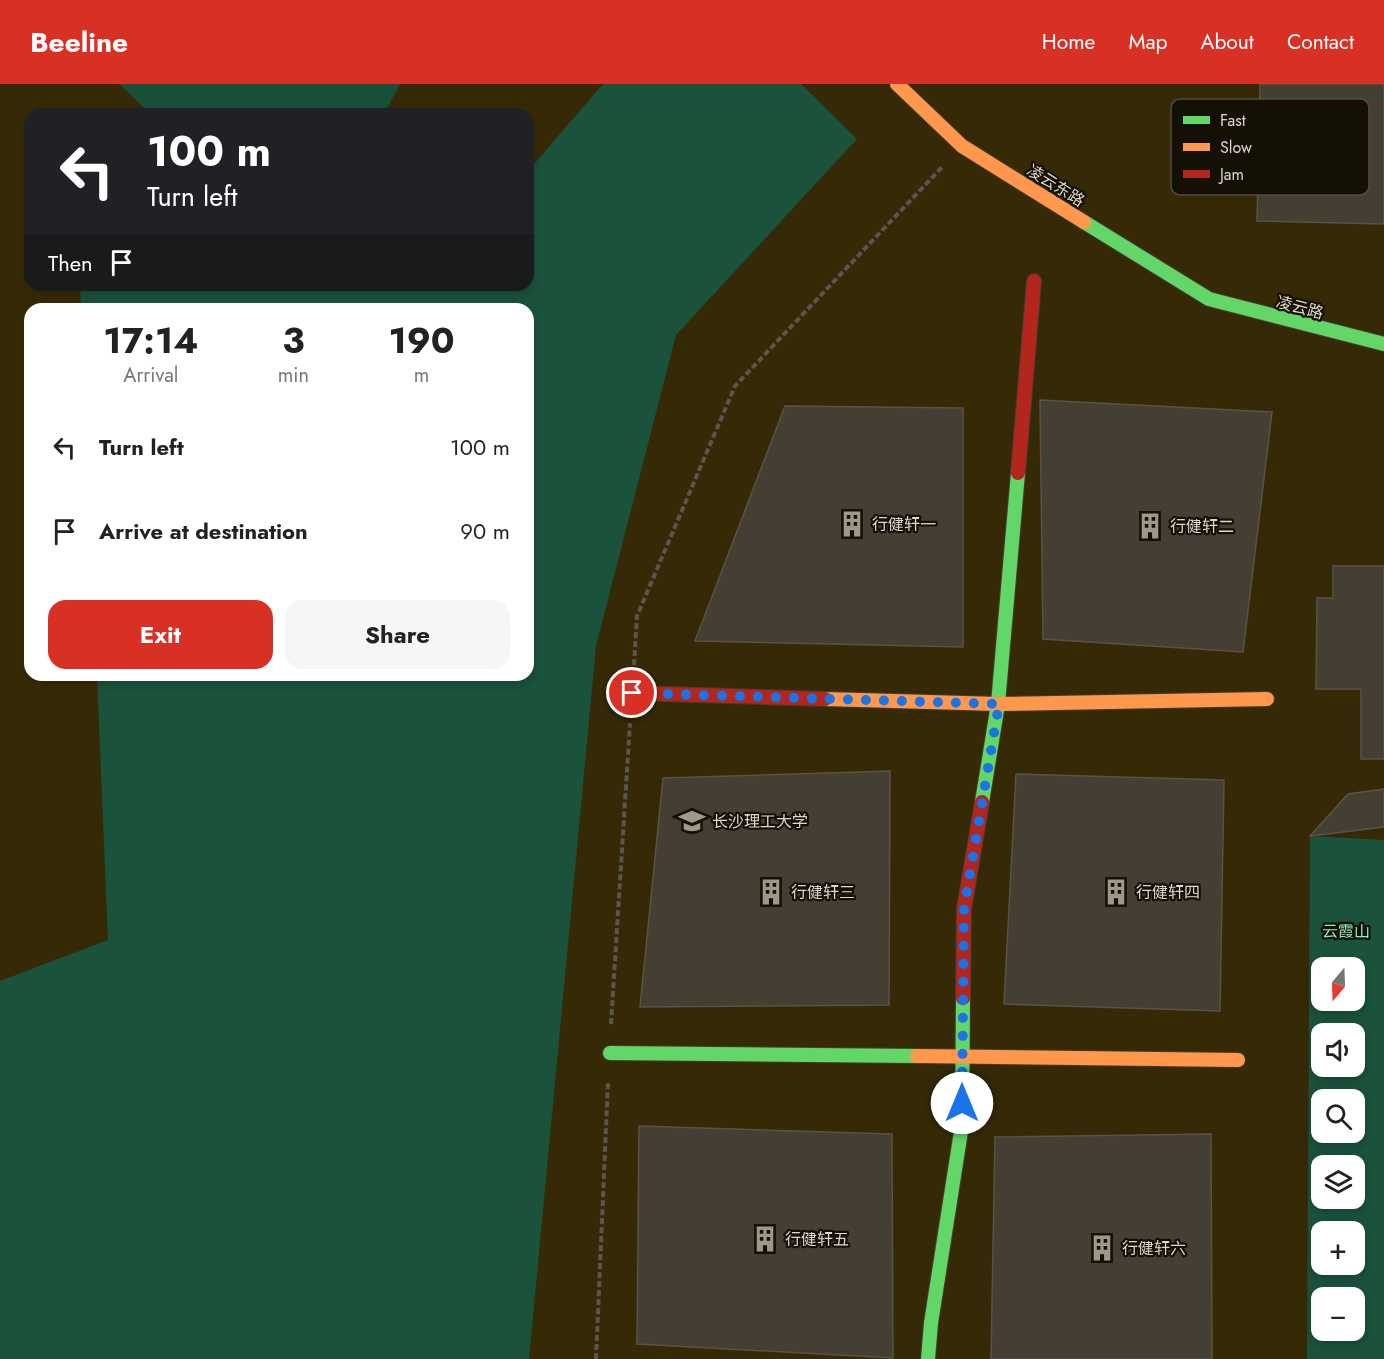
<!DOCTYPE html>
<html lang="en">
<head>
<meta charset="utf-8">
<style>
  :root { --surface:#fff; --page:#f6f6f6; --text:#222; --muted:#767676; --accent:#d93025 }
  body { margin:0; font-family:Jost,"Noto Sans SC",sans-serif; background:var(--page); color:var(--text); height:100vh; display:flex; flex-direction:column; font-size:22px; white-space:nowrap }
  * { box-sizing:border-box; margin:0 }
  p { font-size:20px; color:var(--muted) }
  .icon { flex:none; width:33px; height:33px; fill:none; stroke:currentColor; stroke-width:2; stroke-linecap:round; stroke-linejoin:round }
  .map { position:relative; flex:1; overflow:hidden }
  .side { position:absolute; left:24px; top:219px; width:510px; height:378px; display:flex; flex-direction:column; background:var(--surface); border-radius:18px; box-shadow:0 3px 9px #0003 }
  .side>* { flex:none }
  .guide { position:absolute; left:24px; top:24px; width:510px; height:183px; border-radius:18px; box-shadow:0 3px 9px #0003; background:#202124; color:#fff; overflow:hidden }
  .needle { width:39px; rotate:199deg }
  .controls { position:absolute; left:1311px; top:873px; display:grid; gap:12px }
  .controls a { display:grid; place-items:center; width:54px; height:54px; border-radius:12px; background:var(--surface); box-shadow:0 3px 9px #0003; font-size:30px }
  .pin { position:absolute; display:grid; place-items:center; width:51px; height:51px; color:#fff; margin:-26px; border:3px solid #fff; border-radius:50%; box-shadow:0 2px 6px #0007 }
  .me { position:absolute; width:66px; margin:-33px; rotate:0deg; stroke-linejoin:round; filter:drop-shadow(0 0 4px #0008) }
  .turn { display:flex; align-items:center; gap:21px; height:126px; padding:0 24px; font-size:27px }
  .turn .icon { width:78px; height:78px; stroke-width:2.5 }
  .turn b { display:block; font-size:42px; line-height:51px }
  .then { display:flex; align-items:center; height:57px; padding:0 24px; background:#0003; gap:12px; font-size:22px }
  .eta { display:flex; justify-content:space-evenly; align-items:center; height:102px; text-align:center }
  .eta b { font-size:36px; font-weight:700; line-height:42px }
  .cta { display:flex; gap:12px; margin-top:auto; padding:12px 24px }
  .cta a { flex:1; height:69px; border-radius:18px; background:var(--accent); color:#fff; font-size:24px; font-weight:700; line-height:69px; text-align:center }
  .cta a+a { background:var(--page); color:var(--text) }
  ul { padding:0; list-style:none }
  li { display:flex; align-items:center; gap:18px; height:84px; padding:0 24px }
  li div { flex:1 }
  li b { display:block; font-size:22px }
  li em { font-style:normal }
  header { display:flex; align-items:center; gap:36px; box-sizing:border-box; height:84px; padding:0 30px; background:var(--accent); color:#fff }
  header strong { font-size:28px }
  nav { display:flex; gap:33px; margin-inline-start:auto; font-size:21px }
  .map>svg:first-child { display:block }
  .built { fill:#362a06; fill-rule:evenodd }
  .green { fill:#184f39 }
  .forest { fill:#1a523c; fill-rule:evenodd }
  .building { fill:#443f32; stroke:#585346; stroke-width:1.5 }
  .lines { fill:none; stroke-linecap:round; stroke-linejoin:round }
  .fast-casing { stroke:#443e31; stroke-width:16 }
  .slow-casing { stroke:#443e31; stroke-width:16 }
  .jam-casing { stroke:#443e31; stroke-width:16 }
  .path { stroke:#5a5550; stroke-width:4; stroke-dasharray:6 3; stroke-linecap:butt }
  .fast { stroke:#63d668; stroke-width:14 }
  .slow { stroke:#ff974d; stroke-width:14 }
  .jam { stroke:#b3261e; stroke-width:14 }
  .route { stroke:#1a73e8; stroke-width:10; stroke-dasharray:0 18 }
  .labels { text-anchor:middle; stroke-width:4.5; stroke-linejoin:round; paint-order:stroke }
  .street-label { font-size:16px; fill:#dfd8c8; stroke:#151005 }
  .poi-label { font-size:16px; fill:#dfd8c8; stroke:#151005; text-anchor:start }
  .park-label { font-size:16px; fill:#8be9c0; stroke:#151005 }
  .key { fill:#151005; stroke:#524c40; stroke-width:1.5 }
  .key-label { font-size:16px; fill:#dfd8c8 }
</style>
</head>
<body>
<header>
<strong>Beeline</strong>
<nav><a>Home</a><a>Map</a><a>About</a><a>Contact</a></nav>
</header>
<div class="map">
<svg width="1384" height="1275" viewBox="0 0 1384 1275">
  <rect width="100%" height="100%" fill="#282212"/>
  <path class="built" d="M0 0H1384V1275H0ZM30 30H528V201H30ZM30 225H528V591H30ZM1322 884H1354V916H1322ZM1322 950H1354V982H1322ZM1322 1016H1354V1048H1322ZM1322 1082H1354V1114H1322ZM1322 1148H1354V1180H1322ZM1322 1214H1354V1246H1322Z"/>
  <path class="green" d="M119 0H400L384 30H151Z"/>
  <path class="forest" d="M603 0H801L857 55 676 251 596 562 529 1275H0V897L108 856 97 591H528V225H81L80 201H528V87Z
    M1310 752 1384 756V1275H1307ZM1322 884H1354V916H1322ZM1322 950H1354V982H1322ZM1322 1016H1354V1048H1322ZM1322 1082H1354V1114H1322ZM1322 1148H1354V1180H1322ZM1322 1214H1354V1246H1322Z"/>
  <path class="building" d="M1260 0H1384V140L1257 137Z
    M1040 316 1272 328 1243 568 1043 555Z
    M785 322 963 324V563L695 557Z
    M1333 482H1384V675H1361V605H1316L1317 514H1333Z
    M890 687 889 921 640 923 663 694Z
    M1016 690 1224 696 1220 927 1004 920Z
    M1384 705V743L1310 752 1348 710Z
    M639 1042 892 1050 893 1274 637 1260Z
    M1211 1050 1212 1275H991L995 1053Z"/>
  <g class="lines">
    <g class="fast-casing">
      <path id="fast" d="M1084 138 1209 215 1384 260
        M982 718 998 620 1018 389
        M610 969 917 972
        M928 1275 931 1239 962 1041 963 914"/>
    </g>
    <g class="slow-casing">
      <path id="slow" d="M897 0 962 62 1084 138
        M825 615 998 620 1267 615
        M917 972 1238 976"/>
    </g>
    <g class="jam-casing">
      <path id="jam" d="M1018 389 1034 197
        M632 609 825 615
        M963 914 964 825 982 718"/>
    </g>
    <path class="path" d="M634 581 637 532 735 302 943 82
      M611 940 630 639
      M596 1275 608 998"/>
    <use href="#fast" class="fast"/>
    <use href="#slow" class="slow"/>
    <use href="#jam" class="jam"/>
  </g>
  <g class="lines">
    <path class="route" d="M632 609 999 620 964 825 962 1019"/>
  </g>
  <defs>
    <g id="building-bare" transform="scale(2.07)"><path d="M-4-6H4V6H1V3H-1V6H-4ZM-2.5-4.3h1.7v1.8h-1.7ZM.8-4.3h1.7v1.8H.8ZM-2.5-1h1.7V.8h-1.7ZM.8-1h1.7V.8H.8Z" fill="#9f9888" stroke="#151005" stroke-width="2.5" paint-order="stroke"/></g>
    <g id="university-bare" transform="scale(2.07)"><path d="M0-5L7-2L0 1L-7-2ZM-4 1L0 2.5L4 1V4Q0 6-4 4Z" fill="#9f9888" stroke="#151005" stroke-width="2.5" paint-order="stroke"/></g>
  </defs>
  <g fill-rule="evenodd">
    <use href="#building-bare" x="852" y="440"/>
    <use href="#building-bare" x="1150" y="442"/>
    <use href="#university-bare" x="692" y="737"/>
    <use href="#building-bare" x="771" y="808"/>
    <use href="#building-bare" x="1116" y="808"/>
    <use href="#building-bare" x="765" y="1155"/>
    <use href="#building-bare" x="1102" y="1164"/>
  </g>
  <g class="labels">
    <g class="street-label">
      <text transform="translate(1056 101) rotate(32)" y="6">凌云东路</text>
      <text transform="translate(1300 223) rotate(15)" y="6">凌云路</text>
    </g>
    <g class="poi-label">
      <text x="872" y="446">行健轩一</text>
      <text x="1170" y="448">行健轩二</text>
      <text x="712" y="743">长沙理工大学</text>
      <text x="791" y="814">行健轩三</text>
      <text x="1136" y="814">行健轩四</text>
      <text x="785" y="1161">行健轩五</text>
      <text x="1122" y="1170">行健轩六</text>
    </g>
    <g class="park-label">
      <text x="1346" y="853">云霞山</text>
    </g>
  </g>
  <rect x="1171" y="15" width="198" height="96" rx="9" class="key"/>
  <rect x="1183" y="32" width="27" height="8" fill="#63d668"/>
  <rect x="1183" y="59" width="27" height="8" fill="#ff974d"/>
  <rect x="1183" y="86" width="27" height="8" fill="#b3261e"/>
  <g class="key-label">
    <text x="1220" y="42">Fast</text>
    <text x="1220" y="69">Slow</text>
    <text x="1220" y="96">Jam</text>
  </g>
</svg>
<div class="controls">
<a><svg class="needle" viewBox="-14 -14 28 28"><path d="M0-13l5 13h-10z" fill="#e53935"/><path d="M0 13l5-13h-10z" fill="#767676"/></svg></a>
<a><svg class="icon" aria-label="sound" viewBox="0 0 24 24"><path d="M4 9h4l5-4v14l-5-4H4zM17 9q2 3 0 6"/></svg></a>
<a><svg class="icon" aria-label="search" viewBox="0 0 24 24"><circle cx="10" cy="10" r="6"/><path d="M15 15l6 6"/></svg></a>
<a><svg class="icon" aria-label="layers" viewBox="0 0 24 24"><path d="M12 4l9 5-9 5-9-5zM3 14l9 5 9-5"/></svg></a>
<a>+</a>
<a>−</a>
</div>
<div class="pin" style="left:632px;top:609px;background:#d93025"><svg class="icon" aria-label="arrive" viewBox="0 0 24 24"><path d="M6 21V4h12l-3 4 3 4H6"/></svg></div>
<svg class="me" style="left:962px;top:1019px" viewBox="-20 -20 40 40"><circle r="19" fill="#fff"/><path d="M0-13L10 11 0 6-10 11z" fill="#1a73e8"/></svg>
<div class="guide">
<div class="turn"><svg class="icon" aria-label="left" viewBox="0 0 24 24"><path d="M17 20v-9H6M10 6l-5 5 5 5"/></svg><div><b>100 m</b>Turn left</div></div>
<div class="then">Then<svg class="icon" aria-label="arrive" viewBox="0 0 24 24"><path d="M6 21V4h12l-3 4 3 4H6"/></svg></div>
</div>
<section class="side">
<div class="eta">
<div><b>17:14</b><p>Arrival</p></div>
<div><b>3</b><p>min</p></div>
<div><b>190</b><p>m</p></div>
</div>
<ul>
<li><svg class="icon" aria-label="left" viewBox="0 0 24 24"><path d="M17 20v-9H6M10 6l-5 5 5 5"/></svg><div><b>Turn left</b></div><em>100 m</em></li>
<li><svg class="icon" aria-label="arrive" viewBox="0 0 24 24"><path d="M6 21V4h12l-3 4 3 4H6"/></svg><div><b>Arrive at destination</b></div><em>90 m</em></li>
</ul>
<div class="cta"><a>Exit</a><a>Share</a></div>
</section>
</div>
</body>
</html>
